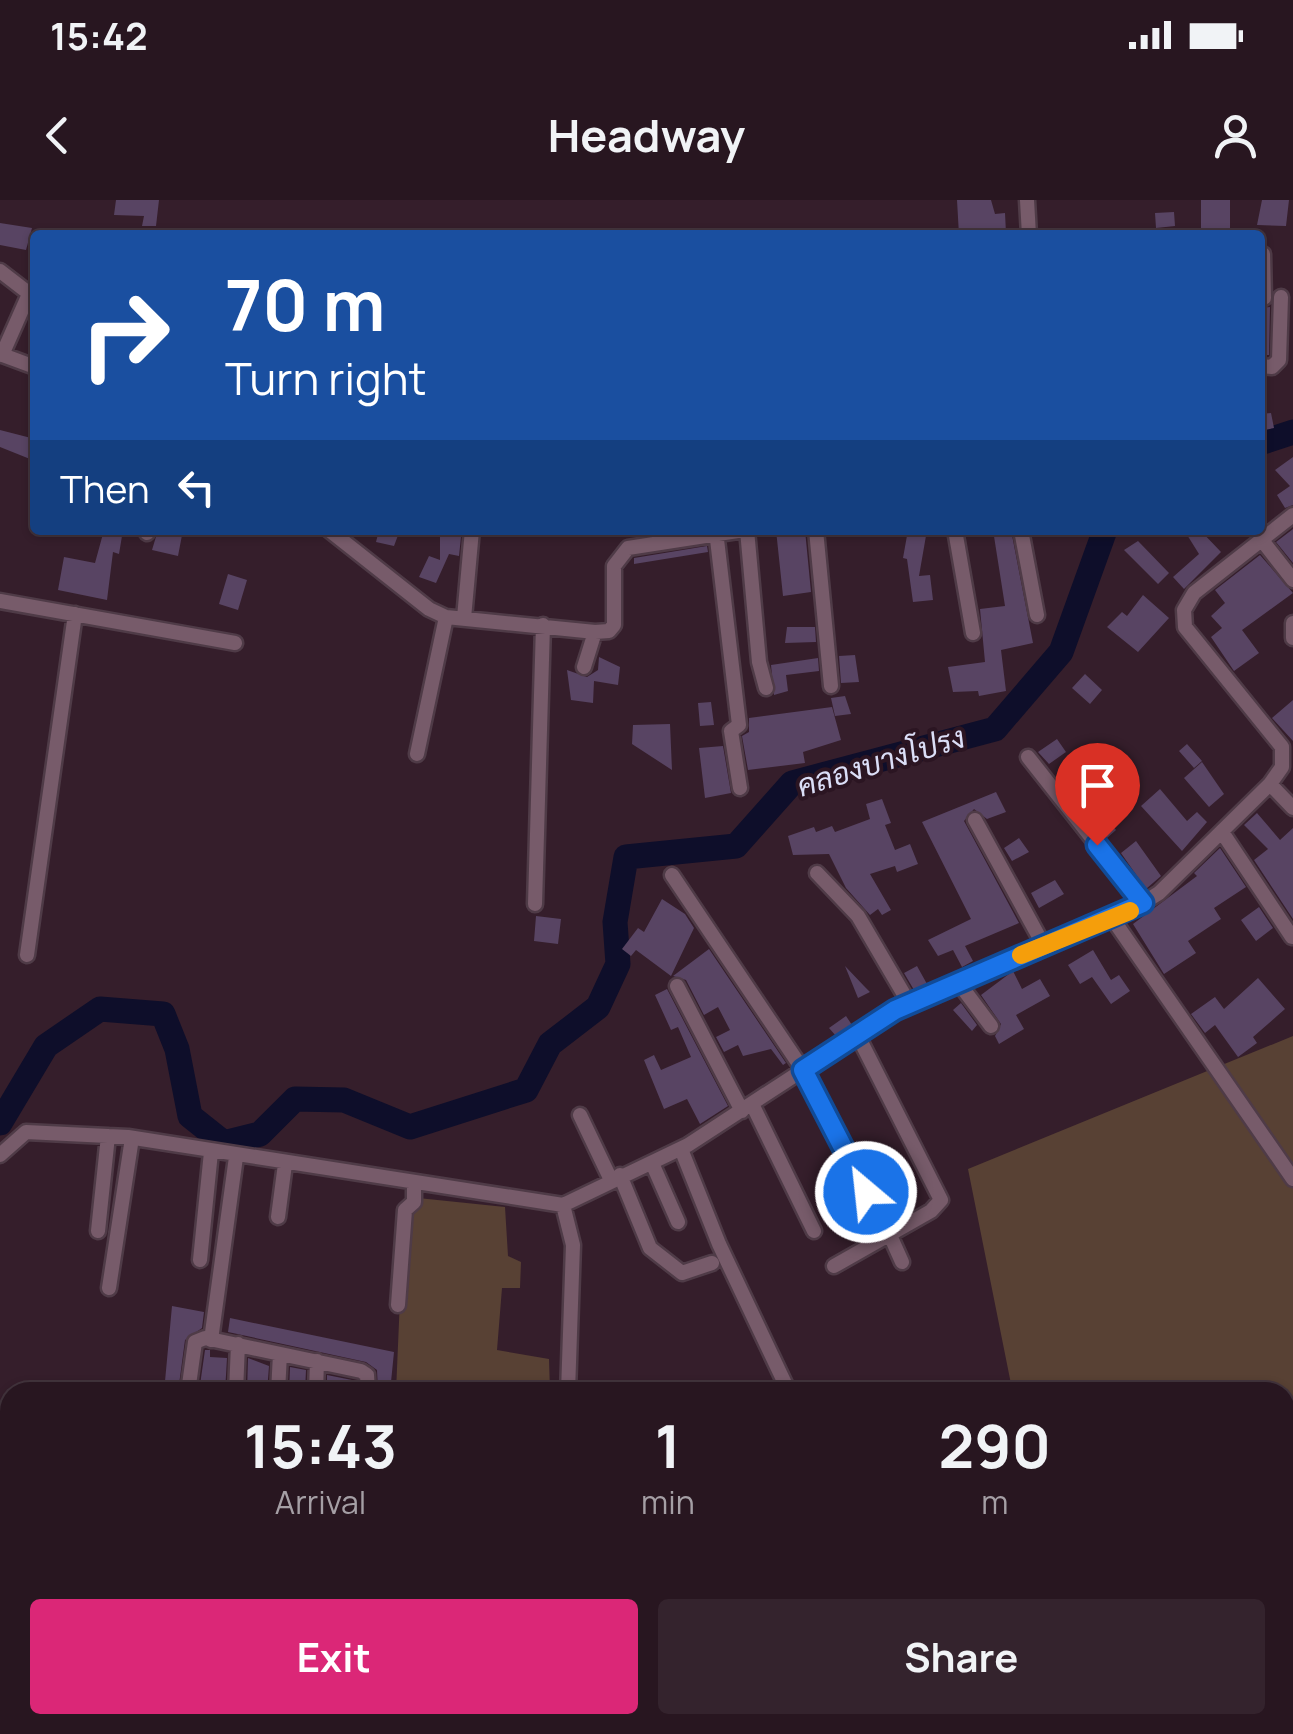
<!DOCTYPE html>
<html lang="en">
<head>
<meta charset="utf-8">
<style>
  :root { --surface:#281620; --page:#34232d; --text:#f1f3f6; --muted:#a59fa5; --line:#44353e; --accent:#db2777 }
  body { margin:0; font-family:Manrope,Sarabun,sans-serif; background:var(--page); color:var(--text); height:100vh; display:flex; flex-direction:column; font-size:38px; white-space:nowrap }
  * { box-sizing:border-box; margin:0 }
  p { font-size:32px; color:var(--muted) }
  .icon { flex:none; width:55px; height:55px; fill:none; stroke:currentColor; stroke-width:2; stroke-linecap:round; stroke-linejoin:round }
  .map { position:relative; flex:1; overflow:hidden }
  .details { position:absolute; left:0px; top:1182px; width:1295px; height:352px; display:flex; flex-direction:column; background:var(--surface); border-radius:30px 30px 0 0; box-shadow:0 2px 8px #0004,0 0 0 2px var(--line) }
  .details>* { flex:none }
  .hud { position:absolute; left:30px; top:30px; width:1235px; height:305px; border-radius:10px; box-shadow:0 2px 8px #0004,0 0 0 2px var(--line); background:#1a4fa0; color:#fff; overflow:hidden }
  .pin { position:absolute; display:grid; place-items:center; width:85px; height:85px; color:#fff; margin:-102px -42px; border-radius:50% 50% 50% 0; rotate:-45deg; box-shadow:0 0 10px #0007 }
  .pin .icon { rotate:45deg }
  .me { position:absolute; width:110px; margin:-55px; rotate:332deg; stroke-linejoin:round; filter:drop-shadow(0 0 8px #0008) }
  .turn { display:flex; align-items:center; gap:35px; height:210px; padding:0 30px; font-size:45px }
  .turn .icon { width:130px; height:130px; stroke-width:2.5 }
  .turn b { display:block; font-size:70px; line-height:85px }
  .then { display:flex; align-items:center; height:95px; padding:0 30px; background:#0003; gap:20px; font-size:38px }
  .eta { display:flex; justify-content:space-evenly; align-items:center; height:170px; text-align:center }
  .eta b { font-size:60px; font-weight:700; line-height:70px }
  .primary-button { display:flex; gap:20px; margin-top:auto; padding:20px 30px }
  .primary-button a { flex:1; height:115px; border-radius:10px; background:var(--accent); color:#fff; font-size:40px; font-weight:700; line-height:115px; text-align:center }
  .primary-button a+a { background:var(--page); color:var(--text) }
  .status { display:flex; justify-content:space-between; align-items:center; height:70px; padding:0 50px; background:var(--surface); direction:ltr }
  .status svg { height:28px; fill:currentColor }
  header { display:flex; justify-content:space-between; align-items:center; height:130px; padding:0 30px; background:var(--surface); font-size:45px; font-weight:700 }
  .map>svg:first-child { display:block }
  .green { fill:#584134 }
  .lines { fill:none; stroke-linecap:round; stroke-linejoin:round }
  .river { stroke:#0e0e2a; stroke-width:25 }
  .building { fill:#584463 }
  .minor-casing { stroke:#4f3b47; stroke-width:19 }
  .minor { stroke:#775b6a; stroke-width:14 }
  .route-casing { stroke:#114b97; stroke-width:25 }
  .route { stroke:#1a73e8; stroke-width:18 }
  .slow { stroke:#f59e0b; stroke-width:18 }
  .labels { text-anchor:middle; stroke-width:8; stroke-linejoin:round; paint-order:stroke }
  .water-label { font-size:30px; font-style:italic; fill:#dbdef7; stroke:#2b1522 }
</style>
</head>
<body>
<div class="status"><b>15:42</b><svg viewBox="0 0 49 12"><path d="M0 12V9h3v3zM5 12V6h3v6zM10 12V3h3v9zM15 12V0h3v12zM26 1h20v11H26zM47 4h2v5h-2z"/></svg></div>
<header><svg class="icon" aria-label="back" viewBox="0 0 24 24"><path d="M15 5l-7 7 7 7"/></svg>Headway<svg class="icon" aria-label="person" viewBox="0 0 24 24"><circle cx="12" cy="8" r="4"/><path d="M4 21q1-7 8-7t8 7"/></svg></header>
<div class="map">
<svg width="1293" height="1534" viewBox="0 0 1293 1534">
  <rect width="100%" height="100%" fill="#351e2b"/>
  <path class="green" d="M1293 836V1534H757L758 1525H1285V1192H994L1011 1184 968 969Z
    M418 998 505 1007 508 1056 521 1062 520 1088H502L497 1150 549 1159 550 1192H396L404 1005Z
    M0 1224 10 1225V1525H400L406 1534H0Z"/>
  <g class="lines">
    <path class="river" d="M1260 243 1293 232
      M0 923 46 846 100 809 163 814 177 849 190 916 224 943 260 934 295 899 344 900 410 927 526 890 550 844 598 807 618 764 615 722 626 657 736 646 792 583 995 529 1061 452 1105 330"/>
  </g>
  <path class="building" d="M116 0H159L156 26H142L144 16 114 15Z
    M957 0H991L995 14 1005 13 1006 33 959 35Z
    M1201 0H1230V35H1201Z
    M1262 0H1289L1286 26 1257 25Z
    M1174 12 1175 26 1156 28 1155 13Z
    M0 23 32 28 26 50 0 45Z
    M1270 107 1269 155H1260V108Z
    M1271 213 1274 228 1260 231V214Z
    M0 230 35 239V261L0 247Z
    M1293 257V305L1285 308 1277 295 1290 286 1275 270Z
    M1293 329V363L1276 342Z
    M104 330H123L119 354 113 352 107 400 58 390 64 357 95 363Z
    M158 330H183L178 356 152 350Z
    M379 330H400L394 346 376 342Z
    M776 330H805L811 392 783 396Z
    M908 330H927L919 376 930 375 933 400 913 402 907 359 903 358Z
    M993 330H1011L1033 443 1001 450 1006 491 979 496 978 491 953 492 948 467 985 462 980 409 1005 406Z
    M1184 330H1200L1221 352 1184 389 1173 377 1199 354Z
    M440 336 461 337 459 356 449 354 436 383 419 377 429 356 440 360Z
    M1138 341 1169 373 1158 384 1124 350Z
    M707 346 708 352 634 364V358Z
    M1260 355 1293 393 1242 430 1259 453 1234 471 1211 437 1222 428 1211 416 1225 403 1215 390Z
    M228 374 247 380 238 410 219 404Z
    M1143 395 1169 418 1138 452 1107 427 1122 412 1127 416Z
    M787 427H815L816 442 785 443Z
    M855 455 859 482 841 483 839 456Z
    M599 457 620 467 618 485 594 481 593 503 571 500 567 470 587 477 598 470Z
    M818 458 819 471 786 475 788 491 774 495 771 465Z
    M1085 474 1102 490 1090 504 1072 488Z
    M845 496 851 514 835 516 831 498Z
    M1293 500V541L1272 518Z
    M711 502 714 525 700 526 698 503Z
    M832 507 841 540 803 552 805 563 748 570 742 536 749 532V518Z
    M670 524 672 570 632 544 633 525Z
    M1057 539 1066 552 1049 564 1038 552Z
    M1187 544 1202 561 1194 568 1179 551Z
    M723 546 731 593 705 598 699 548Z
    M1202 562 1224 594 1209 607 1184 578Z
    M1098 589 1110 607 1102 614 1116 630 1107 638 1079 605Z
    M1160 589 1187 621 1197 612 1207 622 1182 651 1141 606Z
    M996 592 1006 612 987 619 974 609 964 621 1019 723 965 746 973 761 962 767 953 750 938 756 928 740 971 719 922 622Z
    M882 599 891 623 885 625 895 650 910 644 918 664 897 672 895 666 870 674 891 710 882 715 878 709 870 715 846 688 829 654 793 655 788 636 814 627 816 632 832 626 835 632 870 619 866 604Z
    M1257 613 1280 640 1293 628V719L1254 660 1268 649 1244 625Z
    M1019 638 1029 652 1012 661 1004 648Z
    M1136 641 1161 676 1146 689 1121 653Z
    M1220 648 1246 687 1214 708 1221 719 1188 741 1196 753 1164 774 1133 724 1197 676 1194 673Z
    M1055 680 1064 694 1039 708 1031 693Z
    M662 699 685 714 694 728 671 776 636 750 631 756 622 749 638 728 644 732Z
    M1259 707 1273 728 1256 741 1241 720Z
    M536 716 561 719 558 744 534 741Z
    M709 749 786 863 783 865 771 849 743 856 738 845 724 852 716 837 730 830 718 807 704 815 686 780 673 776Z
    M1093 750 1111 780 1119 775 1130 791 1111 804 1092 777 1080 784 1068 765Z
    M845 766 864 786 870 792 858 798Z
    M917 766 927 784 914 790 904 773Z
    M1013 771 1022 789 1040 779 1050 796 1016 815 1024 829 999 844 995 836 1001 824 981 795Z
    M1258 778 1285 809 1253 837 1257 843 1238 857 1215 825 1205 833 1191 814 1215 797 1224 809Z
    M667 789 728 906 700 924 687 899 664 909 644 860 654 855 661 870 691 857 678 827 671 830 655 795Z
    M961 803 977 825 972 831 953 810Z
    M846 816 852 825 836 836 829 828Z
    M172 1106 204 1112 202 1128 185 1140 178 1192H164Z
    M230 1118 394 1152 390 1192H378L377 1170 366 1162 228 1132Z
    M205 1150H210V1157L227 1158 225 1192H199Z
    M248 1158 269 1166 267 1192H247Z
    M290 1167 306 1170 305 1192H289Z
    M327 1175 357 1181V1192H327Z"/>
  <g class="lines">
    <g class="minor-casing">
      <path id="minor" d="M1027 0 1029 35
        M1263 54 1264 98
        M0 71 35 98
        M0 154 35 167
        M2 155 29 94
        M1260 166 1272 167 1279 160 1281 97
        M329 330 429 409 446 417 595 432 609 431 614 425V366L628 348 744 330
        M747 330 759 462 766 488
        M816 330 831 486
        M955 330 973 433
        M1021 330 1037 415
        M716 331 739 525 731 531 740 588
        M147 333 148 330
        M1261 339 1293 380
        M0 401 235 443
        M464 418 472 330
        M1293 423V438
        M584 467 595 432
        M417 554 446 417
        M1028 557 1143 703
        M1270 584 1293 608
        M975 620 1044 746
        M1222 632 1292 737
        M817 673 858 716 909 803
        M672 675 803 870 866 992
        M535 704 543 425
        M1112 718 1293 979
        M27 755 75 414
        M958 782 991 826
        M677 786 742 911
        M753 906 814 1031
        M580 915 611 980
        M681 949 719 1044 789 1192
        M0 955 26 932 128 937 563 1005 688 945 895 810 1143 703 1159 693 1270 584 1282 567V547L1185 427 1184 410 1194 393 1293 315
        M652 963 678 1022
        M620 975 650 1048 682 1073 712 1063
        M563 1005 573 1045 568 1192
        M278 1017 285 964
        M98 1031 108 936
        M889 1033 902 1062
        M200 1060 211 952
        M834 1066 931 1011 941 1000 857 834
        M109 1088 132 938
        M398 1105 405 1010 414 1002V983
        M211 1140 236 957
        M188 1192 195 1142 205 1138 361 1171 367 1175 368 1192
        M236 1192 238 1144
        M278 1192 280 1154
        M316 1192 317 1161
        M481 1525H575"/>
    </g>
    <use href="#minor" class="minor"/>
  </g>
  <g class="lines">
    <g class="route-casing">
      <path id="route" d="M866 992 803 870 895 810 1143 703 1097 645"/>
    </g>
    <use href="#route" class="route"/>
    <path class="slow" d="M1021 755 1130 711"/>
  </g>
  <g class="labels">
    <g class="water-label">
      <text transform="translate(881 562) rotate(-17)" y="10">คลองบางโปรง</text>
    </g>
  </g>
</svg>
<div class="pin" style="left:1097px;top:645px;background:#d93025"><svg class="icon" aria-label="arrive" viewBox="0 0 24 24"><path d="M6 21V4h12l-3 4 3 4H6"/></svg></div>
<svg class="me" style="left:866px;top:992px" viewBox="-20 -20 40 40"><circle r="17" fill="#1a73e8" stroke="#fff" stroke-width="3"/><path d="M0-11L8 9 0 5-8 9z" fill="#fff"/></svg>
<div class="hud">
<div class="turn"><svg class="icon" aria-label="right" viewBox="0 0 24 24"><path d="M7 20v-9h11M14 6l5 5-5 5"/></svg><div><b>70 m</b>Turn right</div></div>
<div class="then">Then<svg class="icon" aria-label="left" viewBox="0 0 24 24"><path d="M17 20v-9H6M10 6l-5 5 5 5"/></svg></div>
</div>
<section class="details">
<div class="eta">
<div><b>15:43</b><p>Arrival</p></div>
<div><b>1</b><p>min</p></div>
<div><b>290</b><p>m</p></div>
</div>
<div class="primary-button"><a>Exit</a><a>Share</a></div>
</section>
</div>
</body>
</html>
